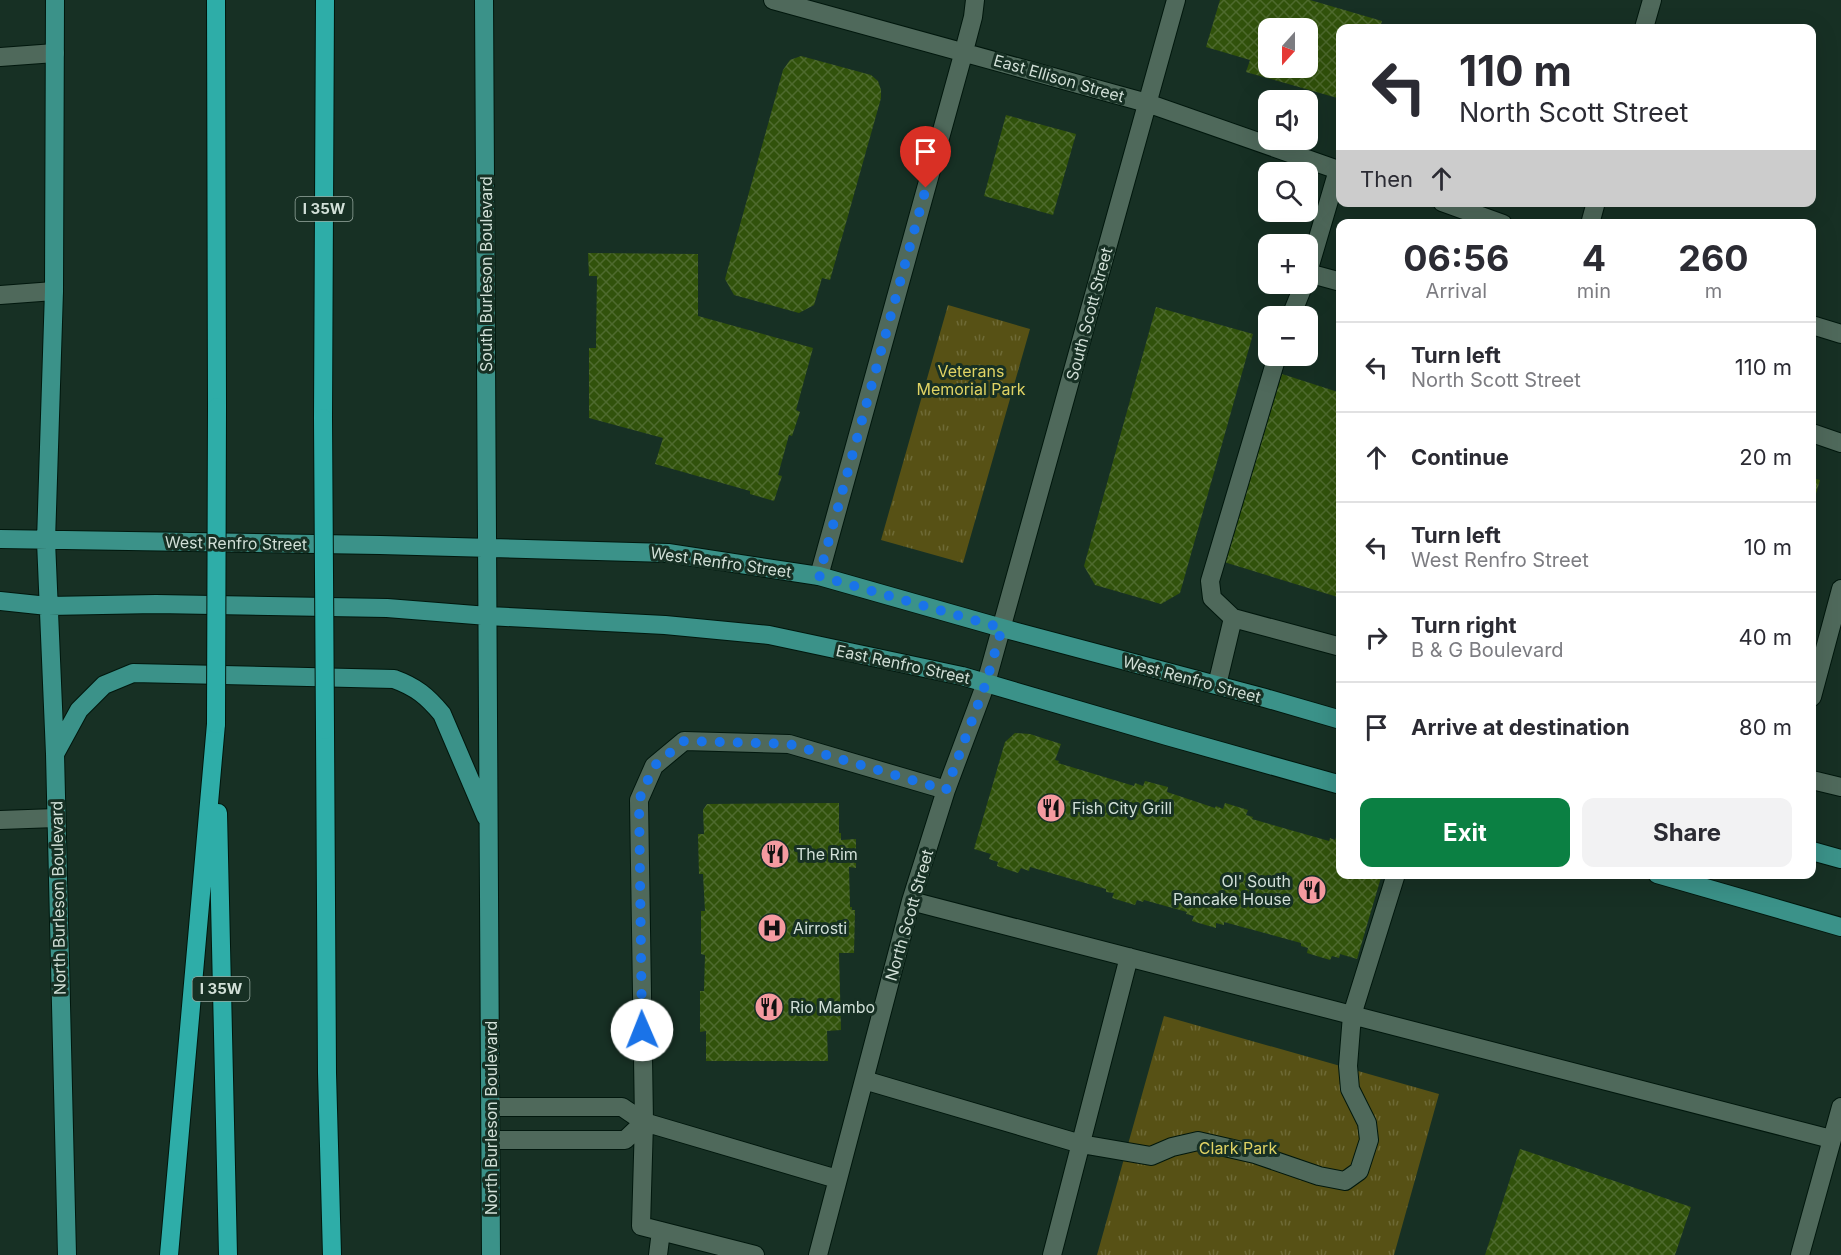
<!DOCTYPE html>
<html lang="en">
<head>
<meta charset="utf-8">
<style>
  :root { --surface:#fff; --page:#f2f2f3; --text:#2b2b33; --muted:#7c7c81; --line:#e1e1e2; --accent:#0b8043 }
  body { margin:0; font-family:Inter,sans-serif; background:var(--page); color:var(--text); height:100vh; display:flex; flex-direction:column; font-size:22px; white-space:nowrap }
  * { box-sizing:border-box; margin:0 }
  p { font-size:20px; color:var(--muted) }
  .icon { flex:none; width:33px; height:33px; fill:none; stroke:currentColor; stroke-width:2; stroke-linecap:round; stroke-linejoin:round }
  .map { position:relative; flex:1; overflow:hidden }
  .details { position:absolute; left:1336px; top:219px; width:480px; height:660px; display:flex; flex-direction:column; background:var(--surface); border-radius:12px; box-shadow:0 6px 24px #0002 }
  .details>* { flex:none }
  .hud { position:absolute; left:1336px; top:24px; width:480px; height:183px; border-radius:12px; box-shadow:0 6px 24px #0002; background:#fff; color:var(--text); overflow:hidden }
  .needle { width:39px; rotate:201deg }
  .buttons { position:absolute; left:1258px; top:18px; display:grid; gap:12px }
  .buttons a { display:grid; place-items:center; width:60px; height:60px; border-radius:12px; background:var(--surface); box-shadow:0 6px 24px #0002; font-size:30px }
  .pin { position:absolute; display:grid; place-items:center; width:51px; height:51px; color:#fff; margin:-62px -26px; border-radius:50% 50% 50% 0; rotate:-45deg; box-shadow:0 0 6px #0007 }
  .pin .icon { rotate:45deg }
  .me { position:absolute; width:66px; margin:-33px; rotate:359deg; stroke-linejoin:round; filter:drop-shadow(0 0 4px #0008) }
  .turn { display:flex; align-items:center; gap:21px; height:126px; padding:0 24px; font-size:27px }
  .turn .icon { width:78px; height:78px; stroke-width:2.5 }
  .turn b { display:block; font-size:42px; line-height:51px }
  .then { display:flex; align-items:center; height:57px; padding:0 24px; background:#0003; gap:12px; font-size:22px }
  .eta { display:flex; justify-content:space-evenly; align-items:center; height:102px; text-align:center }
  .eta b { font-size:36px; font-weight:700; line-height:42px }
  .action { display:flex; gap:12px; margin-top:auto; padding:12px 24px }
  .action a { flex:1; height:69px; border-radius:12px; background:var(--accent); color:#fff; font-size:24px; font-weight:700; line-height:69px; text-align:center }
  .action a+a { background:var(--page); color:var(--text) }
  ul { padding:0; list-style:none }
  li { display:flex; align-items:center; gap:18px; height:90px; padding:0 24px; border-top:2px solid var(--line) }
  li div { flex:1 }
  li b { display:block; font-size:22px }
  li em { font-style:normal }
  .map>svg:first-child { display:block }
  .grass { fill:url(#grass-tufts) }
  .building { fill:url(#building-cross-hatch); fill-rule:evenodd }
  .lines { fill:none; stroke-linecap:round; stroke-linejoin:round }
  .minor-casing { stroke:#01170d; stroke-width:20 }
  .major-casing { stroke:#01170d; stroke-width:20 }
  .highway-casing { stroke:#01170d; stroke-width:20 }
  .minor { stroke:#4f695b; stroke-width:18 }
  .major { stroke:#3b9289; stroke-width:18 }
  .highway { stroke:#2eada8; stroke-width:18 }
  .highway-bridge-casing { stroke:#01170d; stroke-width:20; stroke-linecap:butt }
  .highway-bridge { stroke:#2eada8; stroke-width:18 }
  .route { stroke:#1a73e8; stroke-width:10; stroke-dasharray:0 18 }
  .labels { text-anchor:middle; stroke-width:6; stroke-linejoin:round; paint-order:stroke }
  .shield { fill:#173024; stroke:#99aaa1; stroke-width:1.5 }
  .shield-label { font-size:15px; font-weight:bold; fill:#d1dfd7 }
  .street-label { font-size:16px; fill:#d1dfd7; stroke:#173024 }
  .park-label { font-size:16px; fill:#e0d364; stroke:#173024 }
  .poi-label { font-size:16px; fill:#d1dfd7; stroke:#173024; text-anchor:start }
</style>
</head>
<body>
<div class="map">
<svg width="1841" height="1255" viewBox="0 0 1841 1255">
  <defs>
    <pattern id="grass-tufts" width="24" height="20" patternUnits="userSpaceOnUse" patternTransform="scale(1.5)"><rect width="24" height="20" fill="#575115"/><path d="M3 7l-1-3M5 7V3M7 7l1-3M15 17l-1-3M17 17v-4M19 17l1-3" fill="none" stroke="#6e6a36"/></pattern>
    <pattern id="building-cross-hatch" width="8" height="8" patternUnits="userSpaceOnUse" patternTransform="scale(1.5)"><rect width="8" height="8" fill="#31520b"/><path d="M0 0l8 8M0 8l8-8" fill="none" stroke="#4e6a2e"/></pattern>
  </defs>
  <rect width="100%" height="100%" fill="#173024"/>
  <path class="grass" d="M948 305 1030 329 963 563 881 540Z
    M1164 1016 1439 1094 1394 1255H1097Z"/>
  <path class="building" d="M1220 0H1310L1382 21 1380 28H1341V99L1246 72 1250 60 1206 47ZM1269 28H1308V68H1269Z
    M801 56 871 75 878 81 881 90V98L830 280 822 278 814 305 799 313 734 295 725 279 783 70 790 60Z
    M1006 115 1076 134 1053 215 984 196Z
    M588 253 698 254V316L813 348 796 410 800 412 792 436 789 435 778 475 782 476 774 501 750 494V491L655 464 663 438 589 418V348H596L597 276H589Z
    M1156 307 1253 334 1180 593 1161 604 1095 585 1084 566Z
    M1282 374 1341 393V598L1224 562Z
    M1812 478 1820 480 1813 504H1812Z
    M1015 733 1030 734 1061 744 1055 760 1059 761 1058 763 1134 786 1135 783 1143 786 1145 781 1168 787 1167 792 1215 808 1216 806 1223 809 1225 803 1248 810 1246 815 1253 817 1252 819 1329 841 1330 838 1335 840 1340 827 1338 826 1341 818V874H1382L1357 959 1340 954 1339 958 1332 956 1330 960 1307 953 1308 948 1301 946V943L1224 922V925L1216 923V928L1192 921 1194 916 1186 914 1187 912 1144 900 1143 902 1137 900 1135 905 1112 898 1114 893 1106 892V889L1030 867 1029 871 1021 868 1018 873 997 866 998 862 989 859 991 854 974 849 1005 742Z
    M839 803V833H841V840L856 839V868L849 867 850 907H852V910H855L854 953H839L841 1030 827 1031 828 1061H706V1031L700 1032V991H704L705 955 701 954V911H705L703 874H699L698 834H704L703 810 707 804Z
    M1520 1149 1691 1207 1675 1255H1485Z"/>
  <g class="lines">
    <g class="minor-casing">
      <path id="minor" d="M773 0 1147 103 1341 171
        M1644 28 1652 0
        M0 57 55 53
        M1442 202 1503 224
        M1590 224 1596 202
        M1308 272 1338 170
        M1308 273 1341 282
        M0 295 54 291
        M1291 316 1304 284
        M1812 325 1841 334
        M1812 433 1841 443
        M819 576 964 51 973 17 975 0
        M1233 618 1212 598 1210 581 1277 356
        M1217 685 1233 618 1341 647
        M1812 697 1841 589
        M1812 780 1841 787
        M0 820 56 818
        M911 901 1831 1139
        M864 1080 1081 1144 1151 1156 1172 1147 1198 1141 1255 1154 1319 1176 1345 1181 1359 1171 1369 1140 1367 1123 1350 1089 1348 1066 1352 1015 1396 874
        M490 1107H622L644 1122 837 1179
        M491 1140H625L644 1122
        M658 1255 661 1231
        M755 1255 641 1226 644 1122 639 800 654 766 684 741 789 744 946 790
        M818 1255 911 901 946 790 986 683 1176 0
        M1052 1255 1129 957
        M1800 1255 1841 1107"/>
    </g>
    <g class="major-casing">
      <path id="major" d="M55 0 54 291 46 541 55 754 67 1255
        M484 0 491 1255
        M0 539 380 545 668 553 819 576 1002 628 1265 698 1341 720
        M0 601 48 606 156 604 387 608 488 616 665 625 769 635 962 676 1167 736 1341 785
        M55 754 79 710 104 685 133 673 394 679C416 687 427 696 442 714L486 817
        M1812 851 1841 859
        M1657 874 1841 927"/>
    </g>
    <g class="highway-casing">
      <path id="highway" d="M216 0 217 407
        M323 418 325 0
        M325 730 327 1073 332 1255
        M218 813 228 1255
        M169 1255 216 724"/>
    </g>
    <use href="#minor" class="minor"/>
    <use href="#major" class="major"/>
    <use href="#highway" class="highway"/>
    <g class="highway-bridge-casing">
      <path id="highway-bridge" d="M323 418 325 730
        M216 724 217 407"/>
    </g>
    <use href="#highway-bridge" class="highway-bridge"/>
  </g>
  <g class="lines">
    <path class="route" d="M642 1030 639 800 654 766 684 741 789 744 946 790 986 683 1002 628 819 576 926 188"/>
  </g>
  <defs>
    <g id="restaurant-disc" transform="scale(1.5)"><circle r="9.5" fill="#f49aa0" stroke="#173024"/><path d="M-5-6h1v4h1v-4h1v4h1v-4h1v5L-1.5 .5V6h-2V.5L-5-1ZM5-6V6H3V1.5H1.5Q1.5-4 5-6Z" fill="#111"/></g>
    <g id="hospital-disc" transform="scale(1.5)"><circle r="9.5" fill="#f49aa0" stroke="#173024"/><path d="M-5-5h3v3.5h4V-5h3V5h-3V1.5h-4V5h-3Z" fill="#111"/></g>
  </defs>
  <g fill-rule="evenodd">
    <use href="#restaurant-disc" x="1051" y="808"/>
    <use href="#restaurant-disc" x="775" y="854"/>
    <use href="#restaurant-disc" x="1312" y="890"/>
    <use href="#hospital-disc" x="772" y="928"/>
    <use href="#restaurant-disc" x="769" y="1007"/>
  </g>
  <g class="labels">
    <g class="shield">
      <rect x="295.5" y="197" width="57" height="24" rx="4.5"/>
      <rect x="192.5" y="977" width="57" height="24" rx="4.5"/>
    </g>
    <g class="shield-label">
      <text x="324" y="214">I 35W</text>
      <text x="221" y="994">I 35W</text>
    </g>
    <g class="street-label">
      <text transform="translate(1059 78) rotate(16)" y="6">East Ellison Street</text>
      <text transform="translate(486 274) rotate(-90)" y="6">South Burleson Boulevard</text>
      <text transform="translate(1089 314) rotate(-75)" y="6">South Scott Street</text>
      <text transform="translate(236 543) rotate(1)" y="6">West Renfro Street</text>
      <text transform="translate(721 562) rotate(8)" y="6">West Renfro Street</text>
      <text transform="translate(903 664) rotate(12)" y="6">East Renfro Street</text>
      <text transform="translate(1192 679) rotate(15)" y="6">West Renfro Street</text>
      <text transform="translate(58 898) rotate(-91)" y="6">North Burleson Boulevard</text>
      <text transform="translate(909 915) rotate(-74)" y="6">North Scott Street</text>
      <text transform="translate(491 1118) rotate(-90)" y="6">North Burleson Boulevard</text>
    </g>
    <g class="park-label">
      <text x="971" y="377">Veterans<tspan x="971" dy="18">Memorial Park</tspan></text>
      <text x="1238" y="1154">Clark Park</text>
    </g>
    <g class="poi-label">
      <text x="1072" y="814">Fish City Grill</text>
      <text x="796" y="860">The Rim</text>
      <text x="1291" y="887" text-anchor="end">Ol' South<tspan x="1291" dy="18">Pancake House</tspan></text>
      <text x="793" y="934">Airrosti</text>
      <text x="790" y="1013">Rio Mambo</text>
    </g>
  </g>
</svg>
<div class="buttons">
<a><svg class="needle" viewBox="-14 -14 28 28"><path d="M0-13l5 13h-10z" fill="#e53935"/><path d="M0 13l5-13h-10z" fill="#7c7c81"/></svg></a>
<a><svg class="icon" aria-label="sound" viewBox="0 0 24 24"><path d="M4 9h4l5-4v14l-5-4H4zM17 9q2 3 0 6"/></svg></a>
<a><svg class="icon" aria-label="search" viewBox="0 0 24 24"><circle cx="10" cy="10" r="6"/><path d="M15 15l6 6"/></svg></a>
<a>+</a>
<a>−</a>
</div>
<div class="pin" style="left:926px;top:188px;background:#d93025"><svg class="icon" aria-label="arrive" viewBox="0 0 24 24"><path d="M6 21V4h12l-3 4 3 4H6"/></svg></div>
<svg class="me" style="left:642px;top:1030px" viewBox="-20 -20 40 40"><circle r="19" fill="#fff"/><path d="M0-13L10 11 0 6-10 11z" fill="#1a73e8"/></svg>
<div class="hud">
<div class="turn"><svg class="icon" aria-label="left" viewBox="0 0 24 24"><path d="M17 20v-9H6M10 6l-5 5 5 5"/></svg><div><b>110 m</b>North Scott Street</div></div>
<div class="then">Then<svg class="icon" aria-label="ahead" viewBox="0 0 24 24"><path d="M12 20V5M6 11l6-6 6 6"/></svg></div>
</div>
<section class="details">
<div class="eta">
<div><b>06:56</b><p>Arrival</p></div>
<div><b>4</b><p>min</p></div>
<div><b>260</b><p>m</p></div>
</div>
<ul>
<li><svg class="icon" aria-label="left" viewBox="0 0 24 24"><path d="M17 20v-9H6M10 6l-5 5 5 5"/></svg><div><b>Turn left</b><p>North Scott Street</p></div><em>110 m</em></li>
<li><svg class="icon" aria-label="ahead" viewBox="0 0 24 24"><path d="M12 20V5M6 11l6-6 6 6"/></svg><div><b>Continue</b></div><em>20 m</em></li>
<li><svg class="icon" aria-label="left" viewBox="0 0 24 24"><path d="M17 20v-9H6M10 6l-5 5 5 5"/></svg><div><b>Turn left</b><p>West Renfro Street</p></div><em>10 m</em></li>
<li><svg class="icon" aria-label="right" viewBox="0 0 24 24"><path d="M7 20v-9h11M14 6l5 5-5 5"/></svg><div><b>Turn right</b><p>B &amp; G Boulevard</p></div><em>40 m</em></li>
<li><svg class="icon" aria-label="arrive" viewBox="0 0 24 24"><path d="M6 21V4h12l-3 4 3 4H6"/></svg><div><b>Arrive at destination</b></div><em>80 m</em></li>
</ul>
<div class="action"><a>Exit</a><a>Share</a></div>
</section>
</div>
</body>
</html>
